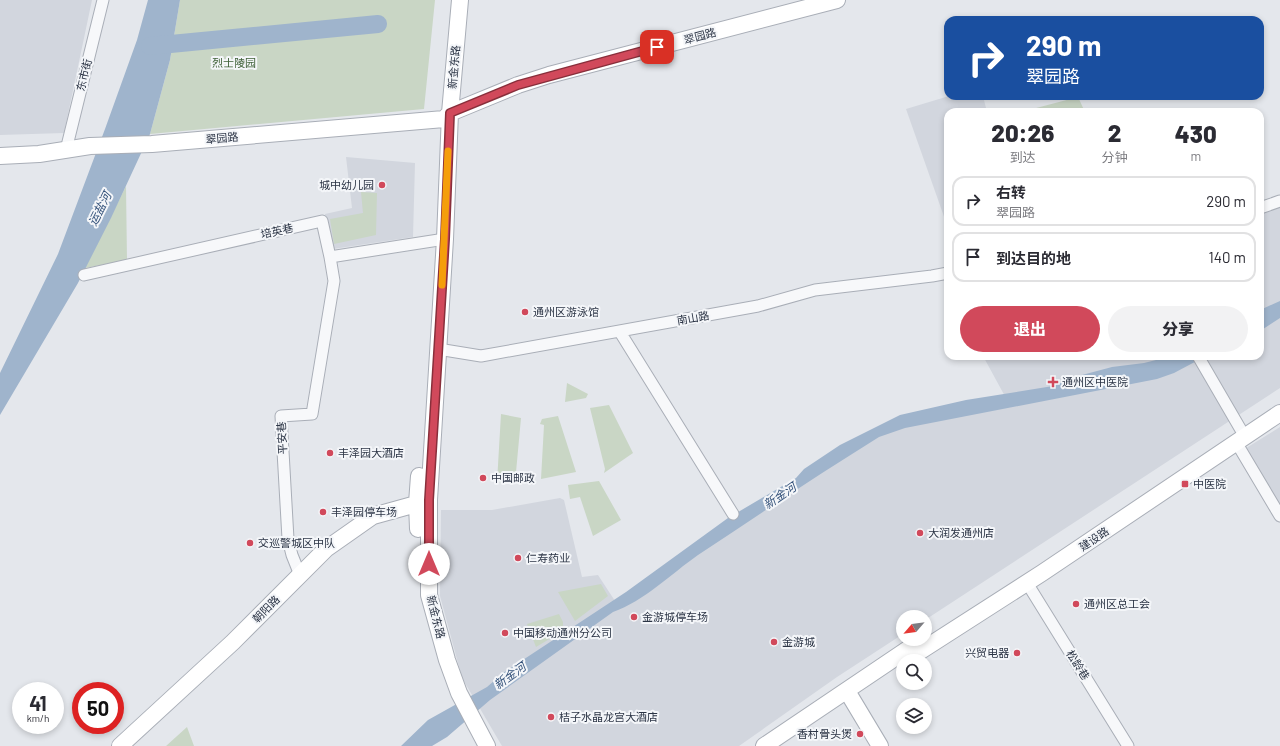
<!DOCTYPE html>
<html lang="zh">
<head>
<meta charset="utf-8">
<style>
  :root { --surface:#fff; --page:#f2f2f3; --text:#2b2b33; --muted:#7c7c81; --line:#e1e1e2; --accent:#d1495b }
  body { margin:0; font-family:Barlow,"Noto Sans SC",sans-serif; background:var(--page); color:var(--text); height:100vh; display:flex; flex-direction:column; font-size:15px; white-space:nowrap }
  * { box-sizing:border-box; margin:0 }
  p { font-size:13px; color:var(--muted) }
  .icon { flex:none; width:22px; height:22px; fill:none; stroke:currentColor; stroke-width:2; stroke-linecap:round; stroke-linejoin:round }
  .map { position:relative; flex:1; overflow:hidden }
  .side { position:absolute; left:944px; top:108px; width:320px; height:252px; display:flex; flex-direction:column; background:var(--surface); border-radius:12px; box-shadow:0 2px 6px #0003 }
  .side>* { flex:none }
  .top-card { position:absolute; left:944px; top:16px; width:320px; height:84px; border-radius:12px; box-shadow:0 2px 6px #0003; background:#1a4fa0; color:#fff; overflow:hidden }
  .needle { width:26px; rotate:242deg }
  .controls { position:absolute; left:896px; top:610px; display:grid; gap:8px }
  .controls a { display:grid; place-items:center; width:36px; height:36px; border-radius:50%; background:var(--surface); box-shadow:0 2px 6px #0003; font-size:20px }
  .speed { position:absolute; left:12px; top:682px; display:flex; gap:8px; font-size:20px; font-weight:700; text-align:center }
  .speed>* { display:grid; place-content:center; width:52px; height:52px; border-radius:50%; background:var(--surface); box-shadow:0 2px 6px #0003; line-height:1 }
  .speed small { font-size:10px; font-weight:400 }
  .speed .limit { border:6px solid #d22; background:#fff; color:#111 }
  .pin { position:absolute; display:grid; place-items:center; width:34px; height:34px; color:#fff; margin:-17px; border-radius:8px; box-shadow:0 2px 6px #0006 }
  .me { position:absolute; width:44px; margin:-22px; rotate:0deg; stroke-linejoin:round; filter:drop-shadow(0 0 3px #0008) }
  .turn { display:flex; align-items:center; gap:14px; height:84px; padding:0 16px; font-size:18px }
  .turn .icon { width:52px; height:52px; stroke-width:2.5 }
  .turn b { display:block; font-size:28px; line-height:34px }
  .eta { display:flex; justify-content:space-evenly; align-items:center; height:68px; text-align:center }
  .eta b { font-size:24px; font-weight:800; line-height:28px }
  .primary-button { display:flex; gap:8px; margin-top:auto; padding:8px 16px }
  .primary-button a { flex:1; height:46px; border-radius:24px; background:var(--accent); color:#fff; font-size:16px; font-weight:800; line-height:46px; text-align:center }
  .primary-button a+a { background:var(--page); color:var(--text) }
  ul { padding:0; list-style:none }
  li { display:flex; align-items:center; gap:12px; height:50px; margin:0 8px 6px; padding:0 8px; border:2px solid var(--line); border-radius:12px }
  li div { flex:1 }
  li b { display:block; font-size:15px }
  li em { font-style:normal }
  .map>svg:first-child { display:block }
  .built { fill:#d2d6de }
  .green { fill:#c9d6c5 }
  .water { fill:#9fb4cc }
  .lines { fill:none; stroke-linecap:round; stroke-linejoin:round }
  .river { stroke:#9fb4cc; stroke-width:18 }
  .street-casing { stroke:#a9aeb7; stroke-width:13 }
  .secondary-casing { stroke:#a9aeb7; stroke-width:18 }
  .street { stroke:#f7f8fa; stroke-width:11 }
  .secondary { stroke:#fff; stroke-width:16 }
  .route-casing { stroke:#882f3b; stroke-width:10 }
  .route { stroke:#d1495b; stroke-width:7 }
  .slow { stroke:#f59e0b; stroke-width:7 }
  .poi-dot { fill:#d1495b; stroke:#f4f6f9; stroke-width:1.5 }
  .labels { text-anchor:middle; stroke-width:4; stroke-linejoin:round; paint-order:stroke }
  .street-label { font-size:11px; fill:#2b3445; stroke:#f4f6f9 }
  .park-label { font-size:11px; fill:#3f6138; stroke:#f4f6f9 }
  .poi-label { font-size:11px; fill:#2b3445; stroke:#f4f6f9; text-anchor:start }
  .water-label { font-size:12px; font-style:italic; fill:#34527a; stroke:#f4f6f9 }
</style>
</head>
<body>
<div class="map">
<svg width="1280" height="746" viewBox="0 0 1280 746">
  <rect width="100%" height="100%" fill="#e4e7ec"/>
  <path class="built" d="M0 0H92L64 133 0 135Z
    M949 96H983L987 112H948V228L906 109Z
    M346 157 415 163 413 237 333 249 325 214 352 208Z
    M1280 201V388L925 620V617H903V634L837 677 739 746H502L462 678 440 596 441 510H492L560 498 564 500 582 577 598 575 617 604 879 430 1007 400 983 356H1260V208Z
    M1280 427V510L1243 450Z"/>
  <path class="green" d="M180 0H435L424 109 150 134 170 60Z
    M1078 97 1085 112H1021Z
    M126 186 127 260 85 268Z
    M361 192 377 193 376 235 334 244 330 219 363 213Z
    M567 383 588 394 586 398 565 402Z
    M609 405 633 453 604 473 605 469 590 408Z
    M501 414 521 418 515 483 497 482Z
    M558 416 576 472 541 479 544 425 540 424 542 419Z
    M599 481 621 520 593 536 580 497 570 499 568 485Z
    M601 584 608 596 575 621 558 592Z
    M559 614 563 622V631L536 647 527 624Z
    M187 727 194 746H166Z"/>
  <path class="water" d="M148 0H180L170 60 150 134 111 218 78 283 0 415V373L58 254 105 129 137 40Z
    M1280 301V318L1260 331V310Z
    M1172 356H1206L1174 373 1157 379 905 428 879 437C818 475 758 515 698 555 671 574 644 601 613 612L490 700 447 737 432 746H401L428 720 487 687 503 673 626 592 728 518 796 478 804 469 840 445 900 415 966 400 1053 386 1082 375 1112 367 1144 363Z"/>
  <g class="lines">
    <path class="river" d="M150 46 378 24"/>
    <g class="street-casing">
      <path id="street" d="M66 150 103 0
        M1260 208 1280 201
        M84 275 322 221 330 257 445 239
        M620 332 733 514
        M438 349 481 356 758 306 815 290 932 276 948 273
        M1198 356 1241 430
        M1236 442 1280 516
        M300 575 292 555 288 539 281 416 312 414 334 281 330 257
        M1027 583 1128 746"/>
    </g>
    <g class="secondary-casing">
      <path id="secondary" d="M460 0 450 113 445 239 429 500V595L447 660 459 693 487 746
        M444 119 450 113 518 85 549 75 837 0
        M0 156 39 154 90 146 152 144 444 119
        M418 529 417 503 419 476
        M905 661 1042 573 1280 413
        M850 696 880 746
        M120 746 233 642 326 549 373 516 427 501
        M764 746 911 647"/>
    </g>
    <use href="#street" class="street"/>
    <use href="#secondary" class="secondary"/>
  </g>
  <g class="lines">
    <g class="route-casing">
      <path id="route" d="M429 564V500L445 239 450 113 518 85 657 47"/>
    </g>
    <use href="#route" class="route"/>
    <path class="slow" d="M442 285 448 151"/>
  </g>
  <g class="poi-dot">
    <circle cx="382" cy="185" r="4"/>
    <circle cx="525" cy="312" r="4"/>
    <path d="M1051 376h4v4h4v4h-4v4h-4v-4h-4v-4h4z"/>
    <circle cx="330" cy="453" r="4"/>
    <circle cx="483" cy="478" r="4"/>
    <rect x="1181" y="480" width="8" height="8" rx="2"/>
    <circle cx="323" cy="512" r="4"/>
    <circle cx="920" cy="533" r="4"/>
    <circle cx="250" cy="543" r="4"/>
    <circle cx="518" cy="558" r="4"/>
    <circle cx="1076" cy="604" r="4"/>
    <circle cx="634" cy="617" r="4"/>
    <circle cx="505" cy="633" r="4"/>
    <circle cx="774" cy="642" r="4"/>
    <circle cx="1017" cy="653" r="4"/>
    <circle cx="551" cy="717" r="4"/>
    <circle cx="860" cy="734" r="4"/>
  </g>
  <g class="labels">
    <g class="street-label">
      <text transform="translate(700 36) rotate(-15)" y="4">翠园路</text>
      <text transform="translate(454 67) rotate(-85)" y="4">新金东路</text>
      <text transform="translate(84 75) rotate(-76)" y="4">东市街</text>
      <text transform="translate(222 138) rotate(-5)" y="4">翠园路</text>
      <text transform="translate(277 231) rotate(-13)" y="4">培英巷</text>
      <text transform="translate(693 318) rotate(-10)" y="4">南山路</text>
      <text transform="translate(282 438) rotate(-93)" y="4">平安巷</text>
      <text transform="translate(1094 539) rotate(-34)" y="4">建设路</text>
      <text transform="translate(266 609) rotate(-45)" y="4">朝阳路</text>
      <text transform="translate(436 617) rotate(76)" y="4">新金东路</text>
      <text transform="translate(1078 665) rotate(58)" y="4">松龄巷</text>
    </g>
    <g class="park-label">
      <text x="234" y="67">烈士陵园</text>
    </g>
    <g class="poi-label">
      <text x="374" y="189" text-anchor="end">城中幼儿园</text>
      <text x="533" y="316">通州区游泳馆</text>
      <text x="1062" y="386">通州区中医院</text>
      <text x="338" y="457">丰泽园大酒店</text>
      <text x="491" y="482">中国邮政</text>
      <text x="1193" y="488">中医院</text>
      <text x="331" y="516">丰泽园停车场</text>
      <text x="928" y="537">大润发通州店</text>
      <text x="258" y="547">交巡警城区中队</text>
      <text x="526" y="562">仁寿药业</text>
      <text x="1084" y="608">通州区总工会</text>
      <text x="642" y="621">金游城停车场</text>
      <text x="513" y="637">中国移动通州分公司</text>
      <text x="782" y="646">金游城</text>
      <text x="1009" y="657" text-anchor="end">兴贸电器</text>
      <text x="559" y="721">桔子水晶龙宫大酒店</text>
      <text x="852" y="738" text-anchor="end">香村骨头煲</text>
    </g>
    <g class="water-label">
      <text transform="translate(100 209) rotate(-63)" y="4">运盐河</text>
      <text transform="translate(780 496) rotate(-34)" y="4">新金河</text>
      <text transform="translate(510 676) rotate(-36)" y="4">新金河</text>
    </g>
  </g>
</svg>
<div class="controls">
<a><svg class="needle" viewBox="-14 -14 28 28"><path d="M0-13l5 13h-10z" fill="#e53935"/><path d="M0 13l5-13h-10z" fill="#7c7c81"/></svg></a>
<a><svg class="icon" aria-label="search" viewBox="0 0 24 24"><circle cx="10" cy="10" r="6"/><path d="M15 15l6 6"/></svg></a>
<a><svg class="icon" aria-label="layers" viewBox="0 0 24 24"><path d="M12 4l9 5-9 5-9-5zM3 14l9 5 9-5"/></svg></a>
</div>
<div class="speed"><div>41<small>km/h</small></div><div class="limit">50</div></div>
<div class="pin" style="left:657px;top:47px;background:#d93025"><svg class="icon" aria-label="arrive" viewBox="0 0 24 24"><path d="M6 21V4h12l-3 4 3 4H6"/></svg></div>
<svg class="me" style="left:429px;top:564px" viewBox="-20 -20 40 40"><circle r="19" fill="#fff"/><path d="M0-13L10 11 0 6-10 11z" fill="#d1495b"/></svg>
<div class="top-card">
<div class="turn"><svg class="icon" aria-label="right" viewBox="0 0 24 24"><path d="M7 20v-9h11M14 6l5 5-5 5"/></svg><div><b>290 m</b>翠园路</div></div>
</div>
<section class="side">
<div class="eta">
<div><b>20:26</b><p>到达</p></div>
<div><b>2</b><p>分钟</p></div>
<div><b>430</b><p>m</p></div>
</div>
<ul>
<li><svg class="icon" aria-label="right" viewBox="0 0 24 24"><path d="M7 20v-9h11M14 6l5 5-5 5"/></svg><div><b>右转</b><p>翠园路</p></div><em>290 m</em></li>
<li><svg class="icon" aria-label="arrive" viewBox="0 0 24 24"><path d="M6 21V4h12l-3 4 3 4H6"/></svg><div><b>到达目的地</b></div><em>140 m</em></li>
</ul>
<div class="primary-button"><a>退出</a><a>分享</a></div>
</section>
</div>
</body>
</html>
